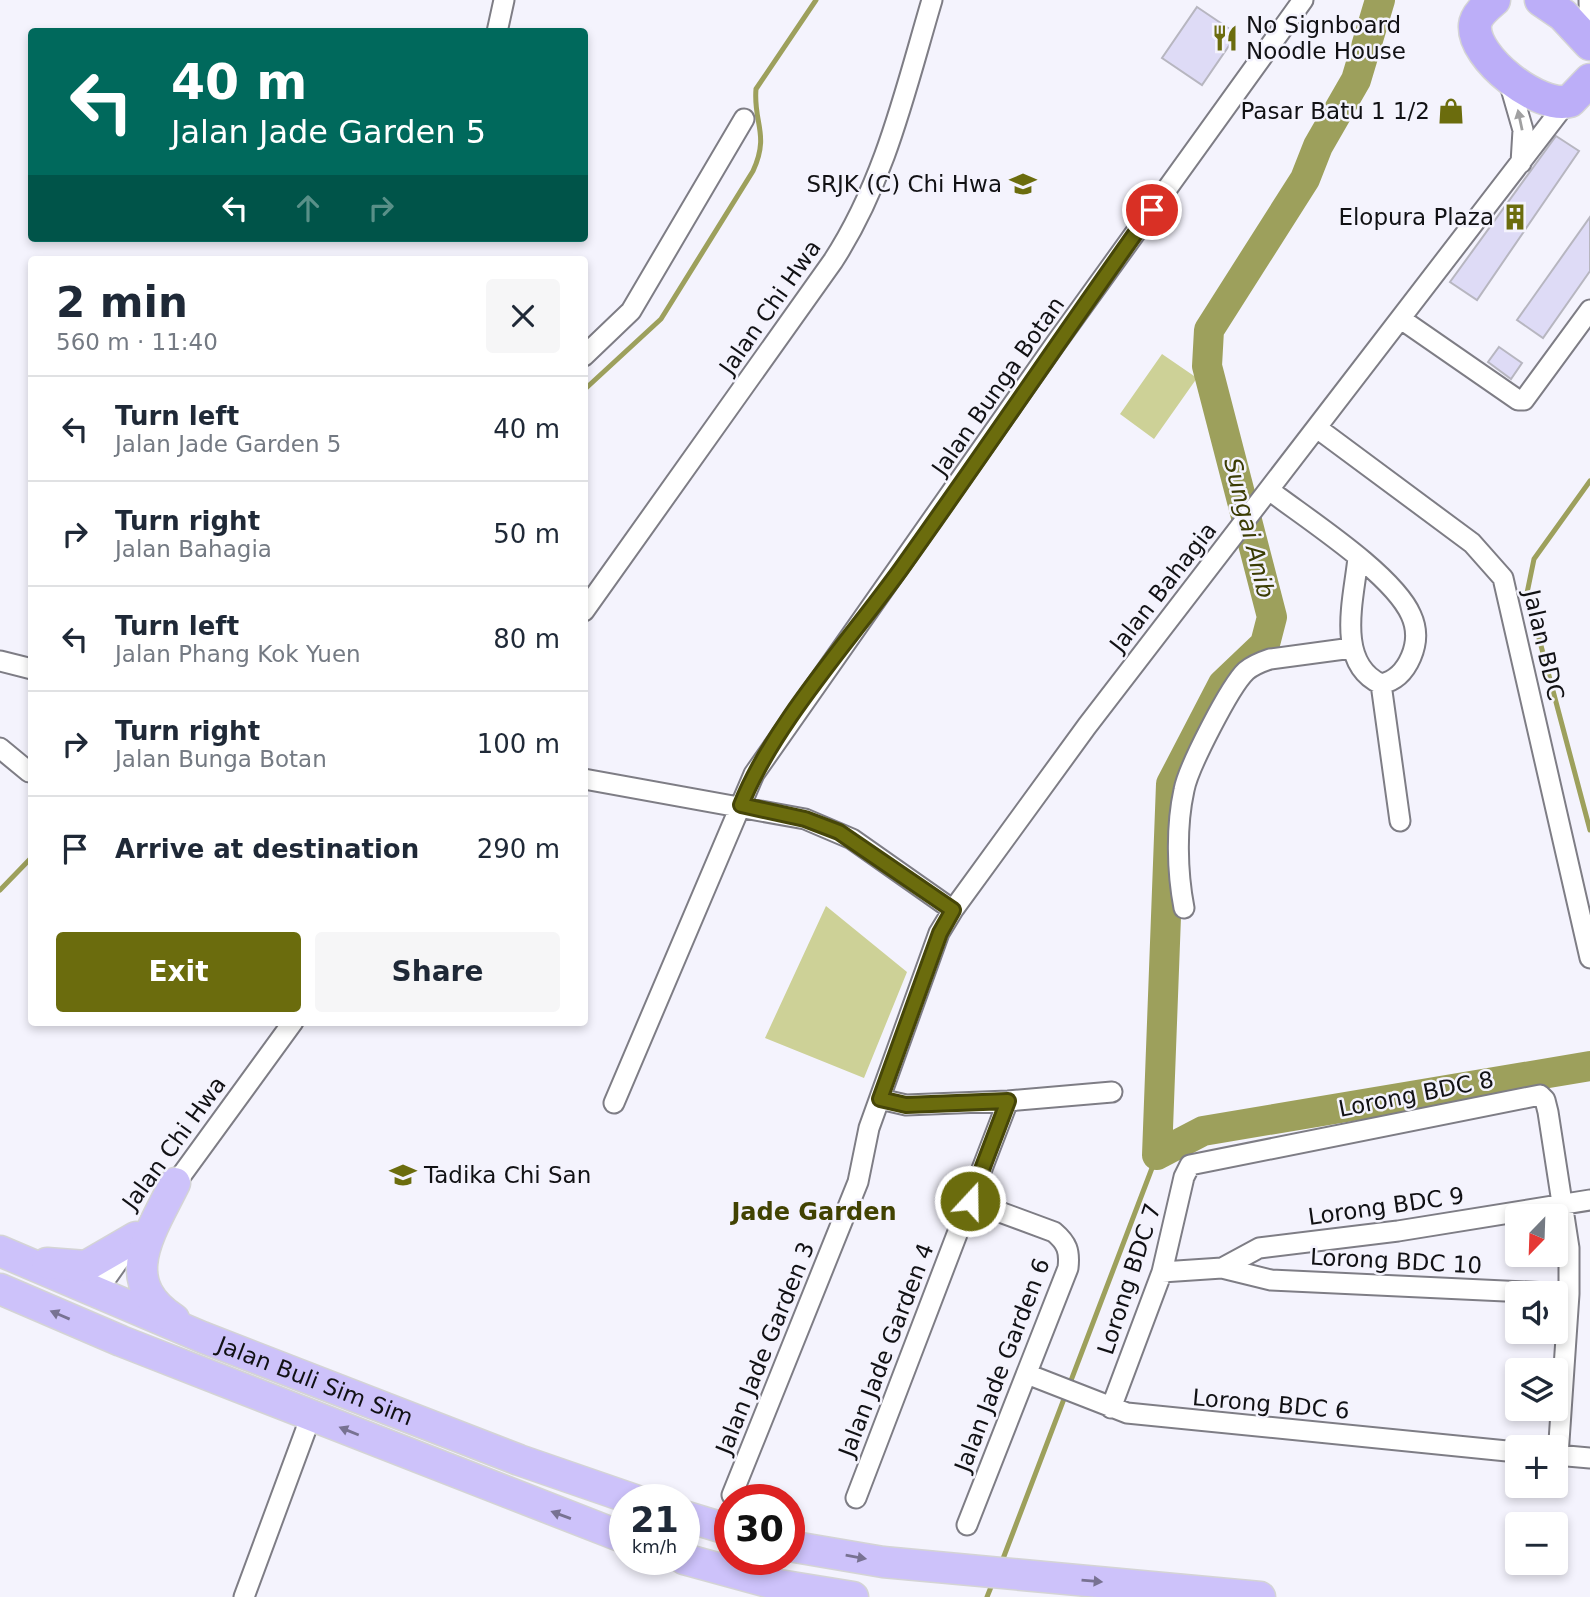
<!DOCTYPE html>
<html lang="en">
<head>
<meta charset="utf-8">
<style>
  :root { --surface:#fff; --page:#f6f6f7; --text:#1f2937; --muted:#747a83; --line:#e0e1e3; --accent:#6b6c0d }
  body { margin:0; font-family:"DejaVu Sans",sans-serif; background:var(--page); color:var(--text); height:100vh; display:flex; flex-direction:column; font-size:26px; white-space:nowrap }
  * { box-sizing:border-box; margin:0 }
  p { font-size:23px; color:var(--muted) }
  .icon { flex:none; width:38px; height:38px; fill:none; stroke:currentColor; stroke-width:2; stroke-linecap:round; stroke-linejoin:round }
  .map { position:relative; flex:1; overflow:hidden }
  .side { position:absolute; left:28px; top:256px; width:560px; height:770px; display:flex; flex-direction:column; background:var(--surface); border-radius:7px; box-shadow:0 4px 10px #0003 }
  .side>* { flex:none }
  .top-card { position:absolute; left:28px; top:28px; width:560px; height:214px; border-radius:7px; box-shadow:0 4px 10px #0003; background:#00695c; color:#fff; overflow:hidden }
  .needle { width:46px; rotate:203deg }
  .fabs { position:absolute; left:1505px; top:1204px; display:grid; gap:14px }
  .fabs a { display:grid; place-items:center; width:63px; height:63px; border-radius:7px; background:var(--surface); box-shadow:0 4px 10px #0003; font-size:35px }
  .speed { position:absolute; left:609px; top:1484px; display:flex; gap:14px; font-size:35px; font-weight:700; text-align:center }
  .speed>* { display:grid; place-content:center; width:91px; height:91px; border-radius:50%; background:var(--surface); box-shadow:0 4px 10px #0003; line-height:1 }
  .speed small { font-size:18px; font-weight:400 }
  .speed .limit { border:10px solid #d22; background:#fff; color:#111 }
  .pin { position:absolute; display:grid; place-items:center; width:60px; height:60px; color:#fff; margin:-30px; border:4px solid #fff; border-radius:50%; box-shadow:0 2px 7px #0007 }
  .me { position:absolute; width:77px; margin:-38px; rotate:21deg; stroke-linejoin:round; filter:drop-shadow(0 0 5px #0008) }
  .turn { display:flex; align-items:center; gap:24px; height:147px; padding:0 28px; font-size:32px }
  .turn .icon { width:91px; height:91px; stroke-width:2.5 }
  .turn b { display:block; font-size:49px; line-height:60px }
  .lanes { display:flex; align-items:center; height:66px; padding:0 28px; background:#0003; justify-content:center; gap:35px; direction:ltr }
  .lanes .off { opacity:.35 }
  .round { display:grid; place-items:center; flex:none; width:74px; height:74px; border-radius:7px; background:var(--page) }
  .overview { display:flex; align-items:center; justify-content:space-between; height:119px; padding:0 28px }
  h1 { font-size:42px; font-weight:700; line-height:52px }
  .primary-button { display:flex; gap:14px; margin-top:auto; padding:14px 28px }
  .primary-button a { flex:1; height:80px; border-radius:7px; background:var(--accent); color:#fff; font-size:28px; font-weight:700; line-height:80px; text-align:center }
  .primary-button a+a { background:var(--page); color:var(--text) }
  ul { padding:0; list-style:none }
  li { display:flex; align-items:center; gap:21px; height:105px; padding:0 28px; border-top:2px solid var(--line) }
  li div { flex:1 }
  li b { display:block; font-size:26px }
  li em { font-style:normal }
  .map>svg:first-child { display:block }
  .green { fill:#cdd197 }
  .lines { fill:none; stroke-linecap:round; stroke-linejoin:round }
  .stream { stroke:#9da05c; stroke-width:5 }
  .river { stroke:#9da05c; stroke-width:30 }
  .building { fill:#dedbf6; stroke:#b7b6c0; stroke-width:2 }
  .minor-casing { stroke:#7e7d85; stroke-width:23 }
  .primary-casing { stroke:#d4d4d5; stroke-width:33 }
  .trunk-casing { stroke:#d4d4d5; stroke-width:35 }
  .minor { stroke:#fff; stroke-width:19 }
  .primary { stroke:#cdc2fa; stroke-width:30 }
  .trunk { stroke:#bcaef8; stroke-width:32 }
  .oneway { fill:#a0a0a1 }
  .oneway2 { fill:#787292 }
  .route-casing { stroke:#464608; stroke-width:18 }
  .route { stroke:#6b6c0d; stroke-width:12 }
  .labels { text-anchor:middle; stroke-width:5; stroke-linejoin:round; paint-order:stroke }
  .poi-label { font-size:23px; fill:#111114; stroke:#f4f3fd; text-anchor:end }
  .street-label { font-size:23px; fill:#111114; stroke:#f4f3fd }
  .water-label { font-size:24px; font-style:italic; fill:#3b3c04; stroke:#f4f3fd }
  .neighbourhood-label { font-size:24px; font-weight:bold; fill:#414201; stroke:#f4f3fd }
</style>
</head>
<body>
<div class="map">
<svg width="1590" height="1597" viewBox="0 0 1590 1597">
  <rect width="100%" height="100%" fill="#f4f3fd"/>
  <path class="green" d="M1162 354 1197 378 1154 439 1120 414Z
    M826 906 907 972 864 1078 765 1038Z"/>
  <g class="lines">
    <path class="stream" d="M584 390 661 319 753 171C770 134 753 123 756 89L816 0
      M1590 481 1534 559 1527 593 1590 830
      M0 890 32 857
      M1001 1564 1157 1155
      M987 1597 993 1582"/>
    <path class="river" d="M1157 1155 1171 784 1223 684 1265 644 1272 617 1207 366 1209 330 1305 179 1318 146 1356 80 1380 0
      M1157 1155 1203 1131 1590 1066"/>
  </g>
  <path class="building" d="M1197 7 1237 34 1202 85 1162 58Z
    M1556 136 1579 151 1477 300 1450 282Z
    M1590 217V271L1543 338 1517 320Z
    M1499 347 1522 363 1511 379 1488 362Z"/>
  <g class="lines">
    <g class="minor-casing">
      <path id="minor" d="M1589 0 1590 43
        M497 32 504 0
        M1508 78 1523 130 1521 163
        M1401 319 1518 400H1524L1590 310
        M584 356 631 311 744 119
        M1317 428 1472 543 1503 578 1590 958
        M1269 490C1307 519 1393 574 1411 615 1417 628 1417 643 1411 657 1405 671 1396 681 1381 684 1335 663 1354 598 1358 558
        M584 611 833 261C885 181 905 91 932 0
        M0 661 32 669
        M1381 684 1400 821
        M0 748 29 772
        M584 779 805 819 852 839 953 910
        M1184 908C1177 872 1176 826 1184 790 1188 768 1230 686 1246 671 1253 665 1261 662 1270 659L1352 648
        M880 1099 906 1105 1008 1101 1112 1092
        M614 1103 754 774 1056 343 1303 0
        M170 1191 293 1022
        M1222 1268 1259 1248 1398 1231 1590 1200
        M1162 1272 1222 1268 1271 1280 1569 1294
        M95 1294 129 1246
        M1027 1374 1127 1413 1517 1452
        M1111 1408 1162 1272 1184 1177 1190 1165 1540 1095 1545 1100 1548 1112 1569 1248V1294L1558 1456
        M1556 1455 1590 1458
        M732 1495 858 1182 869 1128 939 933 953 910 1087 726 1566 103
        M856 1498 1008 1101
        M967 1525 1068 1268C1070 1251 1067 1243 1054 1232L970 1201
        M244 1597 311 1416"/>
    </g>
    <g class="primary-casing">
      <g id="primary">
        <path id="s1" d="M0 1251 202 1337 519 1460 635 1500"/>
        <path d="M47 1263 86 1266 136 1237"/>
        <path d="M0 1289 121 1341 625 1538"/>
        <path d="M174 1319C115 1281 151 1232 175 1183"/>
        <path d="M684 1516 730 1530"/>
        <path d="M789 1546 883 1562 1260 1597"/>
        <path d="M684 1559 779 1585 853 1597"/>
      </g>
    </g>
    <g class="trunk-casing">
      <path id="trunk" d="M1494 0C1487 6 1476 15 1475 25 1472 58 1540 110 1570 101L1590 80
        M1541 0 1563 15 1590 44"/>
    </g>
    <use href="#minor" class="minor"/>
    <use href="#primary" class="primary"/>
    <use href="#trunk" class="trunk"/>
  </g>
  <defs><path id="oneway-solid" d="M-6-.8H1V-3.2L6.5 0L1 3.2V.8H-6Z" transform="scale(1.75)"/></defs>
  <use class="oneway" href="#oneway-solid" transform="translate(1520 120) rotate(-102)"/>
  <g class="oneway2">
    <use href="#oneway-solid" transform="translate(60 1315) rotate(-157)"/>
    <use href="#oneway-solid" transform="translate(349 1431) rotate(-158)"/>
    <use href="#oneway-solid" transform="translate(561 1515) rotate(-160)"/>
    <use href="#oneway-solid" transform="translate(856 1557) rotate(10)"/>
    <use href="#oneway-solid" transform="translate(1092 1581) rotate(5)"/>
  </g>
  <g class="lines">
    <g class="route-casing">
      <path id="route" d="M970 1201 1008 1101 906 1105 880 1099 940 933 953 910 839 832 805 819 741 805C772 726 850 640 901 569 986 450 1067 329 1152 210"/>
    </g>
    <use href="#route" class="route"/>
  </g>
  <defs>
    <g id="restaurant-bare" transform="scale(2.1)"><path d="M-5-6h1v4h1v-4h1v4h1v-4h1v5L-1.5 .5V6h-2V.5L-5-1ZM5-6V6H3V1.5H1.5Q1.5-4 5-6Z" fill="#6b6c0d" stroke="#f4f3fd" stroke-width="2.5" paint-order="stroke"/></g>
    <g id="shop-bare" transform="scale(2.1)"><path d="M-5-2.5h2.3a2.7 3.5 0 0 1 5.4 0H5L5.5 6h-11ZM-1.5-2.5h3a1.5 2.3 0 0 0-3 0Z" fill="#6b6c0d" stroke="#f4f3fd" stroke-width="2.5" paint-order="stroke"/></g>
    <g id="school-bare" transform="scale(2.1)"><path d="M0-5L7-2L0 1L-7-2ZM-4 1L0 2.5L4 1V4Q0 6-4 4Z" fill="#6b6c0d" stroke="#f4f3fd" stroke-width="2.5" paint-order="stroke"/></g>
    <g id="building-bare" transform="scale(2.1)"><path d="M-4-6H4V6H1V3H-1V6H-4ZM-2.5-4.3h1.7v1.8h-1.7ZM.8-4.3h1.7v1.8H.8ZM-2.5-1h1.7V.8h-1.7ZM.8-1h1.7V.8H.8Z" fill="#6b6c0d" stroke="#f4f3fd" stroke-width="2.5" paint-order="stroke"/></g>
  </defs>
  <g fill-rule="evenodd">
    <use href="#restaurant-bare" x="1225" y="38"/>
    <use href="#shop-bare" x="1451" y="111"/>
    <use href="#school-bare" x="1023" y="184"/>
    <use href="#building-bare" x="1515" y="217"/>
    <use href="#school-bare" x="403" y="1175"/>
  </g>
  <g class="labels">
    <g class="poi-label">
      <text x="1246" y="33" text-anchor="start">No Signboard<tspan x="1246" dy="26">Noodle House</tspan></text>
      <text x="1430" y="119">Pasar Batu 1 1/2</text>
      <text x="1002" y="192">SRJK (C) Chi Hwa</text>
      <text x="1494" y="225">Elopura Plaza</text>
      <text x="424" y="1183" text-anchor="start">Tadika Chi San</text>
    </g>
    <g class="street-label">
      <text transform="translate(770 307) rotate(-55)" y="8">Jalan Chi Hwa</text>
      <text transform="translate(998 386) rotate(-55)" y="8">Jalan Bunga Botan</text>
      <text transform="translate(1163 587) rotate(-52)" y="8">Jalan Bahagia</text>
      <text transform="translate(1544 645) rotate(77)" y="8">Jalan BDC</text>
      <text transform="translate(1416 1094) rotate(-11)" y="8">Lorong BDC 8</text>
      <text transform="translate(174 1143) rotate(-54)" y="8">Jalan Chi Hwa</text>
      <text transform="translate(1386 1206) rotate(-8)" y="8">Lorong BDC 9</text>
      <text transform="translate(1396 1261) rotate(3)" y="8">Lorong BDC 10</text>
      <text transform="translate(1129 1279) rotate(-72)" y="8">Lorong BDC 7</text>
      <text transform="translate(765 1348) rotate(-68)" y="8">Jalan Jade Garden 3</text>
      <text transform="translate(886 1350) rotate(-69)" y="8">Jalan Jade Garden 4</text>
      <text transform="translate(1002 1365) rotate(-69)" y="8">Jalan Jade Garden 6</text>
      <text dy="8" stroke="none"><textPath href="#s1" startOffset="341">Jalan Buli Sim Sim</textPath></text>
      <text transform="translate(1271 1404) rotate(5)" y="8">Lorong BDC 6</text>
    </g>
    <g class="water-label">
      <text transform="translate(1249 528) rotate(76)" y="8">Sungai Anib</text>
    </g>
    <g class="neighbourhood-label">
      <text x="814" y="1220">Jade Garden</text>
    </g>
  </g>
</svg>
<div class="fabs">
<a><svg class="needle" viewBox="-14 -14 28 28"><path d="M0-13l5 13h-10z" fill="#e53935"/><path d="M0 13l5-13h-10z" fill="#747a83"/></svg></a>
<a><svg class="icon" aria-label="sound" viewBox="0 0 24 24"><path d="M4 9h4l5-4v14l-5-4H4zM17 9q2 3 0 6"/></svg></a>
<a><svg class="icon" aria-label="layers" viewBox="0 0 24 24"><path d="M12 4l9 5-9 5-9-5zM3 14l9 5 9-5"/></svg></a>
<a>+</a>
<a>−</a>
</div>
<div class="speed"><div>21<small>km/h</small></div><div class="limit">30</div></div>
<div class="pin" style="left:1152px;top:210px;background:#d93025"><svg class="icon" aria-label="arrive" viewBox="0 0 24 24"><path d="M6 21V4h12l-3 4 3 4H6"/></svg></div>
<svg class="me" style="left:970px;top:1201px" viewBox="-20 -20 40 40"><circle r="17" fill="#6b6c0d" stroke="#fff" stroke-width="3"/><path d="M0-11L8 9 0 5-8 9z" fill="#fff"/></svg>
<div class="top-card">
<div class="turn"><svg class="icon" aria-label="left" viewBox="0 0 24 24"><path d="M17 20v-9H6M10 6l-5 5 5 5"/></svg><div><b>40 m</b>Jalan Jade Garden 5</div></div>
<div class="lanes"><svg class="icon" aria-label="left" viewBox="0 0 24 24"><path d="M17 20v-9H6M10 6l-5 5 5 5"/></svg><svg class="icon off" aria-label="ahead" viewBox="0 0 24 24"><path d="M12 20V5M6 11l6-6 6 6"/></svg><svg class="icon off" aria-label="right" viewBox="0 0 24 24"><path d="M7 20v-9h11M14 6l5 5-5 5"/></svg></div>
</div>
<section class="side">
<div class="overview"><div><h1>2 min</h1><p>560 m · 11:40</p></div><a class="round"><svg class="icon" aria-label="close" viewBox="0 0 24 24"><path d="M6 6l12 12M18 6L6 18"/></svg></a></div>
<ul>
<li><svg class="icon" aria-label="left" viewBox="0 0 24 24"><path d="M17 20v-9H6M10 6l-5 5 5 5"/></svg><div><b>Turn left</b><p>Jalan Jade Garden 5</p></div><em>40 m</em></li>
<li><svg class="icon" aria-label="right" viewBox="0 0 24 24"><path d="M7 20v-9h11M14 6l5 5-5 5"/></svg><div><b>Turn right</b><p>Jalan Bahagia</p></div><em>50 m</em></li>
<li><svg class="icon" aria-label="left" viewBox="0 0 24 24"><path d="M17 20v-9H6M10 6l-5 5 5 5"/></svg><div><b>Turn left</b><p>Jalan Phang Kok Yuen</p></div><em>80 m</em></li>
<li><svg class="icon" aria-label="right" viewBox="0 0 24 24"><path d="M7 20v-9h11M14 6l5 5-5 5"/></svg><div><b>Turn right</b><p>Jalan Bunga Botan</p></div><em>100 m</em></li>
<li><svg class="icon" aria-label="arrive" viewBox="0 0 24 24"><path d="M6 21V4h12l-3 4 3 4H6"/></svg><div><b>Arrive at destination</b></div><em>290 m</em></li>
</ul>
<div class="primary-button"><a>Exit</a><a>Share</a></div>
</section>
</div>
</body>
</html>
